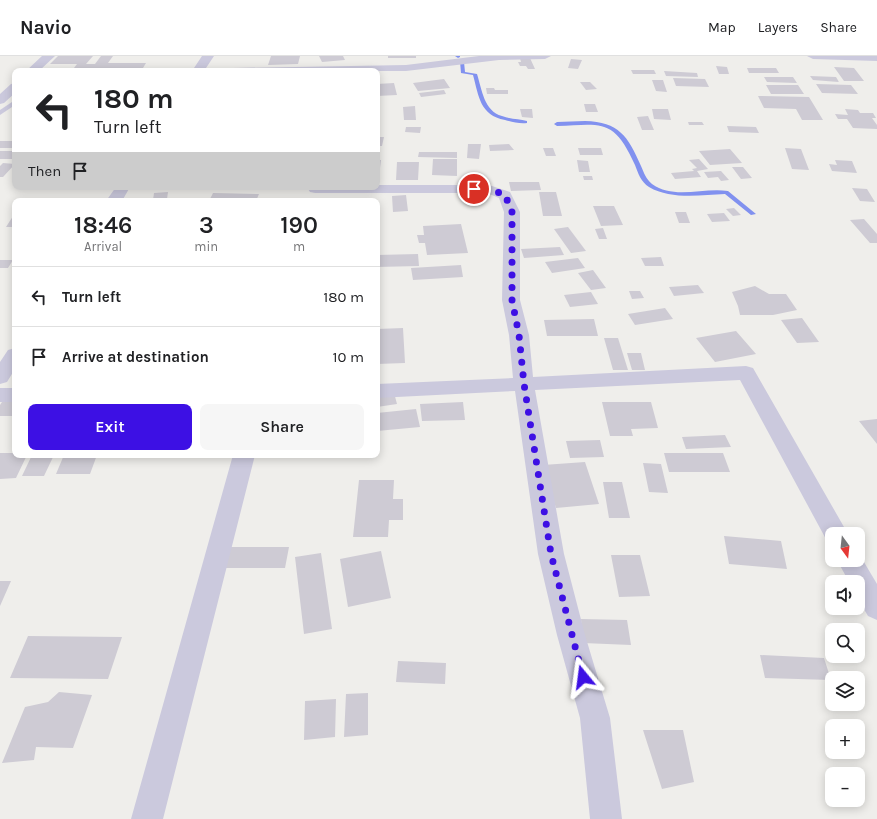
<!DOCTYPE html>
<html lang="en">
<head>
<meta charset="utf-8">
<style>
  :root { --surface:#fff; --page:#f6f6f6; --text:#202124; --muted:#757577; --line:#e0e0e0; --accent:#3d10e4 }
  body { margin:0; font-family:Karla,sans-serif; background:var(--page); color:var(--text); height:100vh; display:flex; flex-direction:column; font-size:15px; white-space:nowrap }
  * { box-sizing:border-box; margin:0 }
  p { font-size:13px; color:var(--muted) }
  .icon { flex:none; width:22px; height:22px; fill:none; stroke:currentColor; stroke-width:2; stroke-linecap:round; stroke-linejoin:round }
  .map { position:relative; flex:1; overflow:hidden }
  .drawer { position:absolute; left:12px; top:142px; width:368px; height:260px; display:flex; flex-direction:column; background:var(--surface); border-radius:8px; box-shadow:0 2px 10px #0003 }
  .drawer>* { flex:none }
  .top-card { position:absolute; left:12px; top:12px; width:368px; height:122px; border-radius:8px; box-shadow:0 2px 10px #0003; background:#fff; color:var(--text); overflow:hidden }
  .needle { width:26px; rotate:165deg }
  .tools { position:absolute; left:825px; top:471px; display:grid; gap:8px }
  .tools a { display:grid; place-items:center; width:40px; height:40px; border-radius:8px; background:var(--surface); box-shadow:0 2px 10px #0003; font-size:20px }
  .pin { position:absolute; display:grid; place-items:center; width:34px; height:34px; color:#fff; margin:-17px; border:2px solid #fff; border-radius:50%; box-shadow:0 1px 4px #0007 }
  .me { position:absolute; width:44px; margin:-22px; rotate:344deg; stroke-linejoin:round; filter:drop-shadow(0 0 3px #0008) }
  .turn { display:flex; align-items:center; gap:14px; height:84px; padding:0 16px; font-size:18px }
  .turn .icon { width:52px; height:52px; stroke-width:2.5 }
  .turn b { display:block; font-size:28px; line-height:34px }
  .then { display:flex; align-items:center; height:38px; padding:0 16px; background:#0003; gap:8px; font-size:15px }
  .eta { display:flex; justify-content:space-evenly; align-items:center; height:68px; text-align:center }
  .eta b { font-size:24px; font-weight:600; line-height:28px }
  .button { display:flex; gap:8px; margin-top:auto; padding:8px 16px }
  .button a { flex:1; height:46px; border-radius:8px; background:var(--accent); color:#fff; font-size:16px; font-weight:600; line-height:46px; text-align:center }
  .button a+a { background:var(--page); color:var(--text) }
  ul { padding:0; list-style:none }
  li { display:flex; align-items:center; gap:12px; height:60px; padding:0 16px; border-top:1px solid var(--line) }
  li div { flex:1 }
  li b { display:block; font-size:15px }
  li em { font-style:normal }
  header { display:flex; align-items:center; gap:24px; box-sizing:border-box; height:56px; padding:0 20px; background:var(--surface); border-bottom:1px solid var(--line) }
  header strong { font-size:19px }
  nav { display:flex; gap:22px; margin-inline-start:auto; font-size:14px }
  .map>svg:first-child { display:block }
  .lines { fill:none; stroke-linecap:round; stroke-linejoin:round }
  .stream { fill:#8191ef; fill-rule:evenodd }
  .building { fill:#cecbd4 }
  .lane { fill:#cbc9dd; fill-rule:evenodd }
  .street { fill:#cbc9dd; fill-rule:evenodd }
  .route { stroke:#3d10e4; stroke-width:7; stroke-dasharray:0 12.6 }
</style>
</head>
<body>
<header>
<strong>Navio</strong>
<nav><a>Map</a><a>Layers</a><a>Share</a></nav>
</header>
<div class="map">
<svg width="877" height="763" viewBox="0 0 877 763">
  <rect width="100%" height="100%" fill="#efeeeb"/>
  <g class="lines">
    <path class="stream" d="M455 0H460V1L458 2Z
      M460 5 464 6 465 16 477 18C482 34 484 55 502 60 510 63 519 63 527 65V67C520 68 512 66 505 64 480 59 479 41 473 19L461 17Z
      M585 65C619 66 628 80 641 110 644 117 646 123 652 128 674 144 704 131 728 135L756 158 751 159 725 138C701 139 671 144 649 131 641 126 638 117 635 109 614 62 602 68 557 70L554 68 557 66Z"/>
  </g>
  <path class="building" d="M58 0H93L86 8H95L101 0H113L108 7H146L143 12H74L77 8H50Z
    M271 0H300L298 8 268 9Z
    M319 0H343L345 4 322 6Z
    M388 0H416V2H388Z
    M520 2H530L535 13H528L526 10H520L518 6H521Z
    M571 3 582 4 578 13 568 12Z
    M716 10 727 11 729 18H719Z
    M834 11 854 12 864 25H844Z
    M747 12H776L779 17H749Z
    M631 14H654L656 18H633Z
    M664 15 697 17 698 21 666 20Z
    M810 20 836 21 839 26 813 24Z
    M764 21H793L797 27 767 26Z
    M673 22 705 23 709 31 676 30Z
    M444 23 450 32 418 35 413 27Z
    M652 24H663L667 36 656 35Z
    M580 26H590L597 33 586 34Z
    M394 27 397 39 377 40V28Z
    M816 28 851 29 858 38 822 37Z
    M766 29H798L804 38H771Z
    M486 32H494L495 34H508V38H487Z
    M444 34 446 38 421 41 419 37Z
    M758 40 809 41 823 64H802L796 53 764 52Z
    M584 48H595L598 56H586Z
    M415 50 416 64H404L403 51Z
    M520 53H532L533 62 522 61Z
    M652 53H668L671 64 654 63Z
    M845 53 858 54 860 57H873L876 62H872L877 69V73L853 72 847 63H838L835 58 848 59Z
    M648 60 654 74H642L637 61Z
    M688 66H702L704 69H689Z
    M727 70 756 71 759 77 729 76Z
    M406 71H421L420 77 405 76Z
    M377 81H384L382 90H377Z
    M0 85H15V90L13 92H0Z
    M468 88H481L479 103 467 102Z
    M509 88 514 94 490 95 489 89Z
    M543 92H553L556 100H546Z
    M578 92H601L603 99H580Z
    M785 92 801 93 809 114 792 113Z
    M730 93 742 107 710 109 699 95Z
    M0 95H15V103H0Z
    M419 96H457V102L418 101Z
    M433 103H457V120L432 119Z
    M699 103 708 113 697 115 701 121 675 123 671 117 694 115 692 113 697 112 689 104Z
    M377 104H381L379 120H377Z
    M577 104 588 105 590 116H579Z
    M835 104 852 105 857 117 832 115 829 108 837 109Z
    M397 106H419L418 124H396Z
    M3 107 15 108 3 121H0V110Z
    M732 111H743L752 122 741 123Z
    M721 115 729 124 721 125 718 121 708 122 704 116Z
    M583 120H592L593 124H584Z
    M509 126H539L541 134 511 135Z
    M852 132 867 133 875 146 860 145Z
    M168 136 167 143H172V145L153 144 154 137Z
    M539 136H556L562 160H543Z
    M213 137 259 138 256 145H209Z
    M406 139 408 155 393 156 392 140Z
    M593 150H614L623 169 601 170Z
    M734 152 741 159 733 160 726 153Z
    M675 156H686L690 167H679Z
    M15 157V171H6Z
    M724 157 730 165 712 166 707 158Z
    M864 163 877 178V187H870L850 164Z
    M461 168 468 197 427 199 425 187H419L417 179H424L423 170Z
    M568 171 586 195 571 197 554 173Z
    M603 172 607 183H599L595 173Z
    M560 191 564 199 524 202 521 193Z
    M418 198 419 210 377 211V199Z
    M661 201 664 210H645L641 202Z
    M578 202 585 212 552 217 545 206Z
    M0 204H13L8 212H0Z
    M461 209 463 221 413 224 411 212Z
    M593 214 606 232 591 234 578 217Z
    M698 229 704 237 674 240 669 231Z
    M755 230 769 238H786L797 254 773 259H740L738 250 732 236Z
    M629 235H640L644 242 632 243Z
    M591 236 598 248 570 251 564 239Z
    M665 252 673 263 635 269 628 258Z
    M802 262 819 286 797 287 781 264Z
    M594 263 598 280H547L544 264Z
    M403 272 405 307 377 308V273Z
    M736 275 756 298 715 306 696 282Z
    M604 282H618L628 314H613Z
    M627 297H641L645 314H632Z
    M393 333 397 348 377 351V335Z
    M4 343H15V360H0V349Z
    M463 346 465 364 422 365 420 348Z
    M602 346H651L658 372 631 373 633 380H610Z
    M416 353 420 371 377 375V357Z
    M877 363V388L859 365Z
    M725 379 731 391 686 393 682 381Z
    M600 384 604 401 570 402 566 385Z
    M0 397H15V399H27L16 422 0 423Z
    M664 397H723L730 416H669Z
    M32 399H54L44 420H22Z
    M64 399H97L90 418H56Z
    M585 406 599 448 556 452 543 409Z
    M643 407 661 408 668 437 649 436Z
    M359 424H394L393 443H403V464H389L388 481H353Z
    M603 426H622L630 462H609Z
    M724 480 781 485 787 513 729 508Z
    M224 491H289L285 512H218Z
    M381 495 391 542 348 551 340 503Z
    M321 497 332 573 304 578 295 501Z
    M611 499H640L650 540 619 541Z
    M0 525H11L0 550Z
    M581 563 627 564 631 589 583 587Z
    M28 580 122 581 108 623 10 622Z
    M760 599 824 602 831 624 765 622Z
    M398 605 446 607 445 628 396 626Z
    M59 636 92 639 73 692 36 691 34 704 2 707 25 651 48 646Z
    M368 637V679L344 681 346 638Z
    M336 643 335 681 304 684 305 645Z
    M643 674H683L694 726 662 733Z"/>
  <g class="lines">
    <path class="lane" d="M15 44V49L0 59V54Z"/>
    <path class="street" d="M42 0H55L39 15H26Z
      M202 0H214L204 15H192Z
      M479 0H551L545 3 499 4 406 15H227L229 13 233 12 406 9Z
      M807 0H877V5L813 3Z
      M15 27V37L4 47 0 48V38L11 28Z
      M377 129H489L510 136 520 156V244L529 279 533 321 746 310 753 312 848 478H832V487L827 485 740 324 535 334 564 498 585 579 610 662 622 763H590L580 662 557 579 538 498 515 335 377 342V328L513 322 509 279 502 244 504 156 499 142 487 137H315L310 136 308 133 309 131H377Z
      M116 131H130L122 145H106Z
      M15 292V313L7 326 0 328V306L8 294Z
      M0 332H15V346H0Z
      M233 399H255L163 763H131Z
      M858 496 877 528V564L868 560 858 543V526H849L837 504H858Z"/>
  </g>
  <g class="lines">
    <path class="route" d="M474 133H489L505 139 512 156V244L519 279 524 328 551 498 583 621"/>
  </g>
</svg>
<div class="tools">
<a><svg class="needle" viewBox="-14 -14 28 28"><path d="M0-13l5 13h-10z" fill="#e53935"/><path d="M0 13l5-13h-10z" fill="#757577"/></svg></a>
<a><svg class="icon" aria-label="sound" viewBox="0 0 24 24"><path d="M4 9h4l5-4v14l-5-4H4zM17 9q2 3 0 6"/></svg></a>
<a><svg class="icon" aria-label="search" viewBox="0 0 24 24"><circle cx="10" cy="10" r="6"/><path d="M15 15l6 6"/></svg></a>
<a><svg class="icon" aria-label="layers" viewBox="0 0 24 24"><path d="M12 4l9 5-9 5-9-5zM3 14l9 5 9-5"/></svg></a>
<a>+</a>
<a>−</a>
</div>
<div class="pin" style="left:474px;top:133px;background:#d93025"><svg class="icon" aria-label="arrive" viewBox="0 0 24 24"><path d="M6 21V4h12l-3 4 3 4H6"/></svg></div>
<svg class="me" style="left:583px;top:621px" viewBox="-20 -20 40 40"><path d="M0-17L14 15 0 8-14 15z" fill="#3d10e4" stroke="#fff" stroke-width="4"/></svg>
<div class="top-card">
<div class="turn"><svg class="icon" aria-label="left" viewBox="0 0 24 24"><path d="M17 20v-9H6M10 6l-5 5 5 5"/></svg><div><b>180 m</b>Turn left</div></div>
<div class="then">Then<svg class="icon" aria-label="arrive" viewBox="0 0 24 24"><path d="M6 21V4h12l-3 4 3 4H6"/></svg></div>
</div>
<section class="drawer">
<div class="eta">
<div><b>18:46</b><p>Arrival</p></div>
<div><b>3</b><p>min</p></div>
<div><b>190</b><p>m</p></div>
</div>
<ul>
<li><svg class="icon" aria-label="left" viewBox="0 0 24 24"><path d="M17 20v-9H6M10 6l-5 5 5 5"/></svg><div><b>Turn left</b></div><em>180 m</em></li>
<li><svg class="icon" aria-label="arrive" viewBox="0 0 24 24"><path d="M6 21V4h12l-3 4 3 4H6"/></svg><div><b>Arrive at destination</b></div><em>10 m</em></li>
</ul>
<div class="button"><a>Exit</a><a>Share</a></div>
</section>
</div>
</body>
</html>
